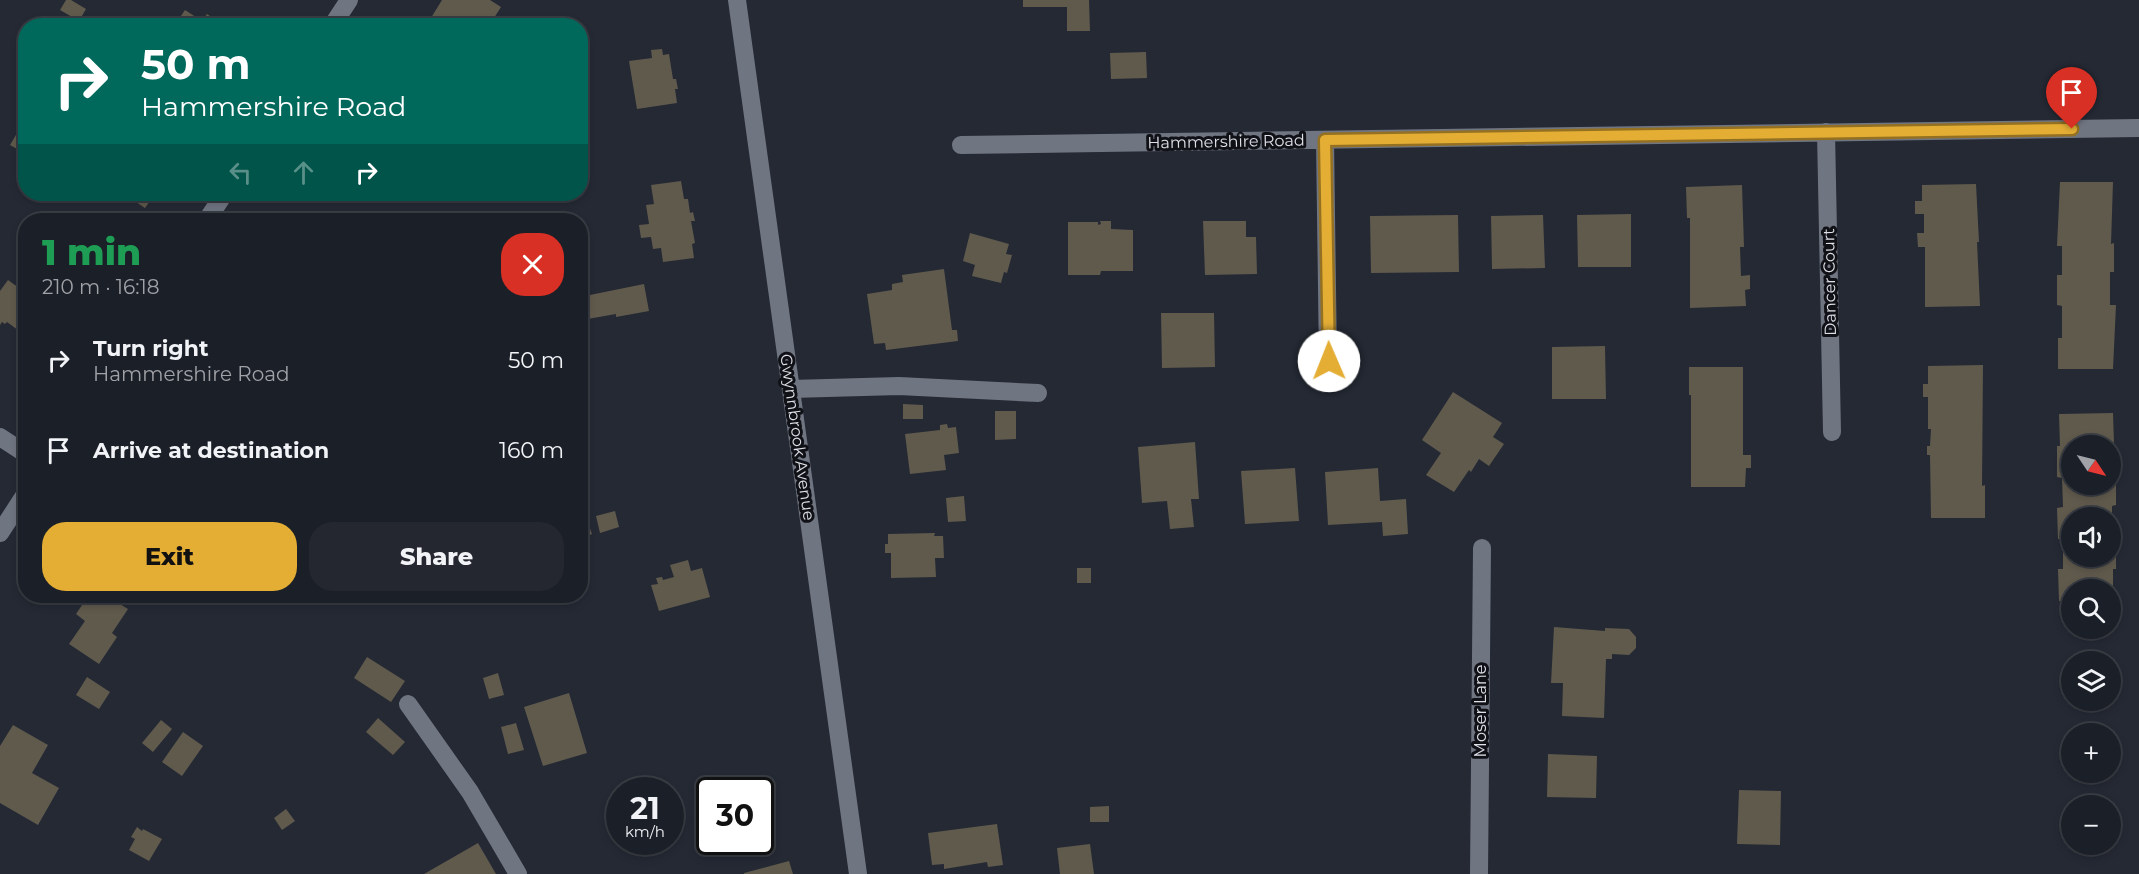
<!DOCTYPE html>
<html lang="en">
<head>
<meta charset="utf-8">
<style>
  :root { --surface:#1b1f27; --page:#24272f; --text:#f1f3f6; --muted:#a0a2a7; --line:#393d44; --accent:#e4ae35 }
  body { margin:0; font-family:Montserrat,sans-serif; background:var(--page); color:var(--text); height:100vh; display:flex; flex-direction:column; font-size:22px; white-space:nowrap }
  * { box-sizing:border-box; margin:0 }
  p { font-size:20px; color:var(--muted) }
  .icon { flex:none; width:33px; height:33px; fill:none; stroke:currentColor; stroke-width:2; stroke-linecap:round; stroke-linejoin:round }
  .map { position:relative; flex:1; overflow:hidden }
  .panel { position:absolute; left:18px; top:213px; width:570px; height:390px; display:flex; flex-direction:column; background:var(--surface); border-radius:24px; box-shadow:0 3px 9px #0003,0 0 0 2px var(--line) }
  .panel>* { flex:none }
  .hud { position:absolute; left:18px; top:18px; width:570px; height:183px; border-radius:24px; box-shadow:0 3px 9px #0003,0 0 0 2px var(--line); background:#00695c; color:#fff; overflow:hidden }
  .needle { width:39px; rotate:125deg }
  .tools { position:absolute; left:2061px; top:435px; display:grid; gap:12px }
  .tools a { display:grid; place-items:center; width:60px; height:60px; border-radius:50%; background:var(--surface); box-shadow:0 3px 9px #0003,0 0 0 2px var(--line); font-size:30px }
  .speed { position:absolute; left:606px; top:777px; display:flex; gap:12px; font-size:30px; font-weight:700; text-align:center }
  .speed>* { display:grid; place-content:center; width:78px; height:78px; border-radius:50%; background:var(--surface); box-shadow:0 3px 9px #0003,0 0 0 2px var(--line); line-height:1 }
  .speed small { font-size:15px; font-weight:400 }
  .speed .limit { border:3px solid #111; border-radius:9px; background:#fff; color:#111 }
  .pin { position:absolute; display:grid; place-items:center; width:51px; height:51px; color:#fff; margin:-62px -26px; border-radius:50% 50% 50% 0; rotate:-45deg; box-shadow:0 0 6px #0007 }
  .pin .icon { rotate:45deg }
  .me { position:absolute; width:66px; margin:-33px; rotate:359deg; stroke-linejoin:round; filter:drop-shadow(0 0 4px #0008) }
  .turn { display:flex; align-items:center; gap:21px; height:126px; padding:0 24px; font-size:27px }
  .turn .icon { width:78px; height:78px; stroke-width:2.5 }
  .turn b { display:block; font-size:42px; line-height:51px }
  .lanes { display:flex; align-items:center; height:57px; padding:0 24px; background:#0003; justify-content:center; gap:30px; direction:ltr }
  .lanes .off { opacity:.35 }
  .round { display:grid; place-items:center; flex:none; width:63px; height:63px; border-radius:24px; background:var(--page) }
  .summary { display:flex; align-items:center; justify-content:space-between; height:102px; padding:0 24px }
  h1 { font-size:36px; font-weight:800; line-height:45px; color:#1e9e55 }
  .button { display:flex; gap:12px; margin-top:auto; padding:12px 24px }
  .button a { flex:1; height:69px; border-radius:24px; background:var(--accent); color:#111; font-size:24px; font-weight:800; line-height:69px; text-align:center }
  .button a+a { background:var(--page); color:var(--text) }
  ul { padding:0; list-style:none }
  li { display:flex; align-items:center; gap:18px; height:90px; padding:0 24px }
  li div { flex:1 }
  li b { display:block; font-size:22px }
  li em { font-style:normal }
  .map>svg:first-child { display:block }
  .building { fill:#605a4d }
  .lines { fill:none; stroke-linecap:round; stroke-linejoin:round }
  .minor { stroke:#707582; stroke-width:18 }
  .route-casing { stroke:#947122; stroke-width:15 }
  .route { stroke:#e4ae35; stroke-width:10 }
  .labels { text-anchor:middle; stroke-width:6; stroke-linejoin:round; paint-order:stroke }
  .street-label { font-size:16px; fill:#dde0e7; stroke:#101116 }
</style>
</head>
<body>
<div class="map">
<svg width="2139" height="874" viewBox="0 0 2139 874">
  <rect width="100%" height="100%" fill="#242934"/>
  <path class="building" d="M66 0H71L86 9 79 21 60 10Z
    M442 0H490L501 7 489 26H481L478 23 476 26H426Z
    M1023 0H1089L1090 31H1067V7H1023Z
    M185 10 202 21 207 14 225 26H174Z
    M662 49 663 55 669 54 673 79H676L678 89H675L677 103 637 109 629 61 652 58 651 50Z
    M1146 52 1147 78 1111 79 1110 53Z
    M20 128 26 131V154L10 145Z
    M681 181 684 199H688L690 213 693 212 695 221H691L695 243 692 244 694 258 663 262 661 248 653 249 651 237 641 238 639 225 649 224 646 205 654 204 651 185Z
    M2060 182H2113L2111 244 2114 243V272H2110V305H2116L2113 369H2058V338H2062V306L2057 305V275H2062V246H2057Z
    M1976 184 1979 242H1977L1980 306 1925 307V247H1918L1917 233H1924V214H1915V201H1922V185Z
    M1742 185 1744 247H1740L1741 276 1750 275V289L1745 290 1746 306 1690 308V218H1687L1686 187Z
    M124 194H155L145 208Z
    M352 194H372L366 203Z
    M475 212 499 220H472Z
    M1631 214V267H1578L1577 215Z
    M1458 215 1459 272 1371 273 1370 216Z
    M1543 215 1545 268 1492 269 1491 216Z
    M1100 221H1111V229L1133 230V271H1101L1100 275H1068V222H1098V225L1101 224Z
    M1203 221H1246V237H1256L1257 274 1205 275Z
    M970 233 1009 244 1006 254 1012 255 1007 273 1004 272 1001 283 972 276 975 265 963 261Z
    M944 269 952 330H957L958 341 886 350 885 343 874 344 867 294 892 290V284L903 282 902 275Z
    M8 280 26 293V336L7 322 5 324 2 322 0 325V291Z
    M644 284 649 311 616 317V314L582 320 580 297Z
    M1161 313H1214L1215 367 1162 368Z
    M1605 346 1606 399H1552V347Z
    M1983 365 1982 486 1985 485V518H1931L1930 455H1927V446H1930L1931 429H1928V397H1923V384H1928V366Z
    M1689 367H1743V455H1751V468H1746L1745 487H1691V395H1689Z
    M1453 392 1502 423 1493 437 1504 444 1489 466 1479 459 1471 472 1469 470 1454 492 1426 475 1441 453 1422 440Z
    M903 404 923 405V419H903Z
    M995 411H1016V439L995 440Z
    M2113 413 2114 443H2111V446H2072V484H2110V477H2116V505L2112 506V518H2072V556H2110V537H2116V569H2113V601H2110V590H2072V601H2059L2058 569H2063V539H2058L2057 508 2063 507 2062 478 2057 477V446H2060L2059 414Z
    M947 424 948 428 956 427 959 453 944 455 946 470 910 474 905 434 940 430V425Z
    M1195 442 1199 499H1191L1194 527 1170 529 1167 501 1142 503 1138 447Z
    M1295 468 1299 521 1245 524 1241 471Z
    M1378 468 1380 501 1406 499 1408 534 1383 536 1382 522 1328 525 1325 472Z
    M964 496 966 521 948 522 946 498Z
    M615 511 619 527 600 533 596 516Z
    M585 515 592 534 580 539V517Z
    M935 533 934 536H943L944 558H935L936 577 891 578V553H885V544H888V534Z
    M688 560 691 571 702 568 710 597 659 611 651 585 658 584 656 578 662 577 663 580 674 577 670 565Z
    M1077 568H1091V583H1077Z
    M88 596H107L128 609 112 633 117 637 99 664 69 644 85 621 76 614Z
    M1554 627 1605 631V628L1629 629 1636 637V648L1629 655 1612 654V659H1606L1604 718 1562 716 1563 683H1551Z
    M367 657 405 681 391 702 354 678Z
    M498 673 504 695 489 699 483 678Z
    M87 677 110 692 99 709 76 695Z
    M569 693 587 753 543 766 524 707Z
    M378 718 405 742 393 755 366 732Z
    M161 720 172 729 153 752 142 743Z
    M516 723 524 750 508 754 501 727Z
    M13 725 48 745 32 773 59 788 38 825 0 803V746Z
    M183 732 203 746 182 776 162 762Z
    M1548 754 1597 756 1596 798 1547 797Z
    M1739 790 1781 791 1780 845 1737 844Z
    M1109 806V822H1090V807Z
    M286 809 295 821 282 830 274 818Z
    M997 824 1003 865 988 867 987 862 944 869V864L932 865 928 833Z
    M137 827 142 831 143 829 162 839 149 861 129 850 135 839 131 837Z
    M478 843 496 874H424Z
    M1090 844 1094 874H1060L1057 848Z
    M789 861 793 874H744V873Z"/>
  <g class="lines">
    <path class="minor" d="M737 0 858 874
      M332 26 349 0
      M1826 132 1832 432
      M1325 140 1328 361
      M961 145 2139 128
      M207 220 224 194
      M791 389 899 386 1038 393
      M0 437 26 454
      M0 533 26 493
      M408 704 470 792 518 874
      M1479 874 1482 548"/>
  </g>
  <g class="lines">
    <g class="route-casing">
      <path id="route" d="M1329 361 1325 140 2072 129"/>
    </g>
    <use href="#route" class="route"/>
  </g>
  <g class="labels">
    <g class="street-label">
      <text transform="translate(1226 141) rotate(-1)" y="6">Hammershire Road</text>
      <text transform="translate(1829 282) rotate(-91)" y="6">Dancer Court</text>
      <text transform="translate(798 437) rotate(82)" y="6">Gwynnbrook Avenue</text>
      <text transform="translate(1480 711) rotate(-90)" y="6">Moser Lane</text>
    </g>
  </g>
</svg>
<div class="tools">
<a><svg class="needle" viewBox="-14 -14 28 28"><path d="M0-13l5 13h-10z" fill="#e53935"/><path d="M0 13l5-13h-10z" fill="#a0a2a7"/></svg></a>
<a><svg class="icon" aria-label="sound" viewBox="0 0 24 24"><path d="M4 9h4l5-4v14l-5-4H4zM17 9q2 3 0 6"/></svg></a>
<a><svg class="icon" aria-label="search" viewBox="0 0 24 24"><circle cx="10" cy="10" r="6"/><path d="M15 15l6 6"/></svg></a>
<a><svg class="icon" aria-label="layers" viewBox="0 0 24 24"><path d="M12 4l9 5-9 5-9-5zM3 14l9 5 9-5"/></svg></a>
<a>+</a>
<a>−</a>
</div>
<div class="speed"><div>21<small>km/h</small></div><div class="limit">30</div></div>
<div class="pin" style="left:2072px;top:129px;background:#d93025"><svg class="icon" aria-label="arrive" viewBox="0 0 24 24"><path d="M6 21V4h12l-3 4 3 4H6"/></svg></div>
<svg class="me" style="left:1329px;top:361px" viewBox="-20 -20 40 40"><circle r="19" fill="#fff"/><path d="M0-13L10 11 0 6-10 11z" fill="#e4ae35"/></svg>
<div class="hud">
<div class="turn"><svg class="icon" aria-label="right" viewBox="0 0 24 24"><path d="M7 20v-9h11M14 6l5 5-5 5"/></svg><div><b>50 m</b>Hammershire Road</div></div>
<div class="lanes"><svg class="icon off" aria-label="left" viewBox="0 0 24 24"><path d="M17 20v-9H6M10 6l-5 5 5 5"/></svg><svg class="icon off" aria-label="ahead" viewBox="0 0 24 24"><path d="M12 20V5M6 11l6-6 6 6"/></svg><svg class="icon" aria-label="right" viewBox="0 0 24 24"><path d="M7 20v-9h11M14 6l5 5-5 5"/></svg></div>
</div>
<section class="panel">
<div class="summary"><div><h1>1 min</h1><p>210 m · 16:18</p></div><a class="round" style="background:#d93025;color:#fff"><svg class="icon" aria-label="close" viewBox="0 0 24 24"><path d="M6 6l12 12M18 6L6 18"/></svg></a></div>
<ul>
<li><svg class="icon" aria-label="right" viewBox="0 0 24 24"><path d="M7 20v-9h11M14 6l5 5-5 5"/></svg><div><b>Turn right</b><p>Hammershire Road</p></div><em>50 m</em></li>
<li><svg class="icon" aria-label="arrive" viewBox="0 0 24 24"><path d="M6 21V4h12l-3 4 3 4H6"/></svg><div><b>Arrive at destination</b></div><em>160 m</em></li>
</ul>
<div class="button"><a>Exit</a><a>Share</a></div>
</section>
</div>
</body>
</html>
